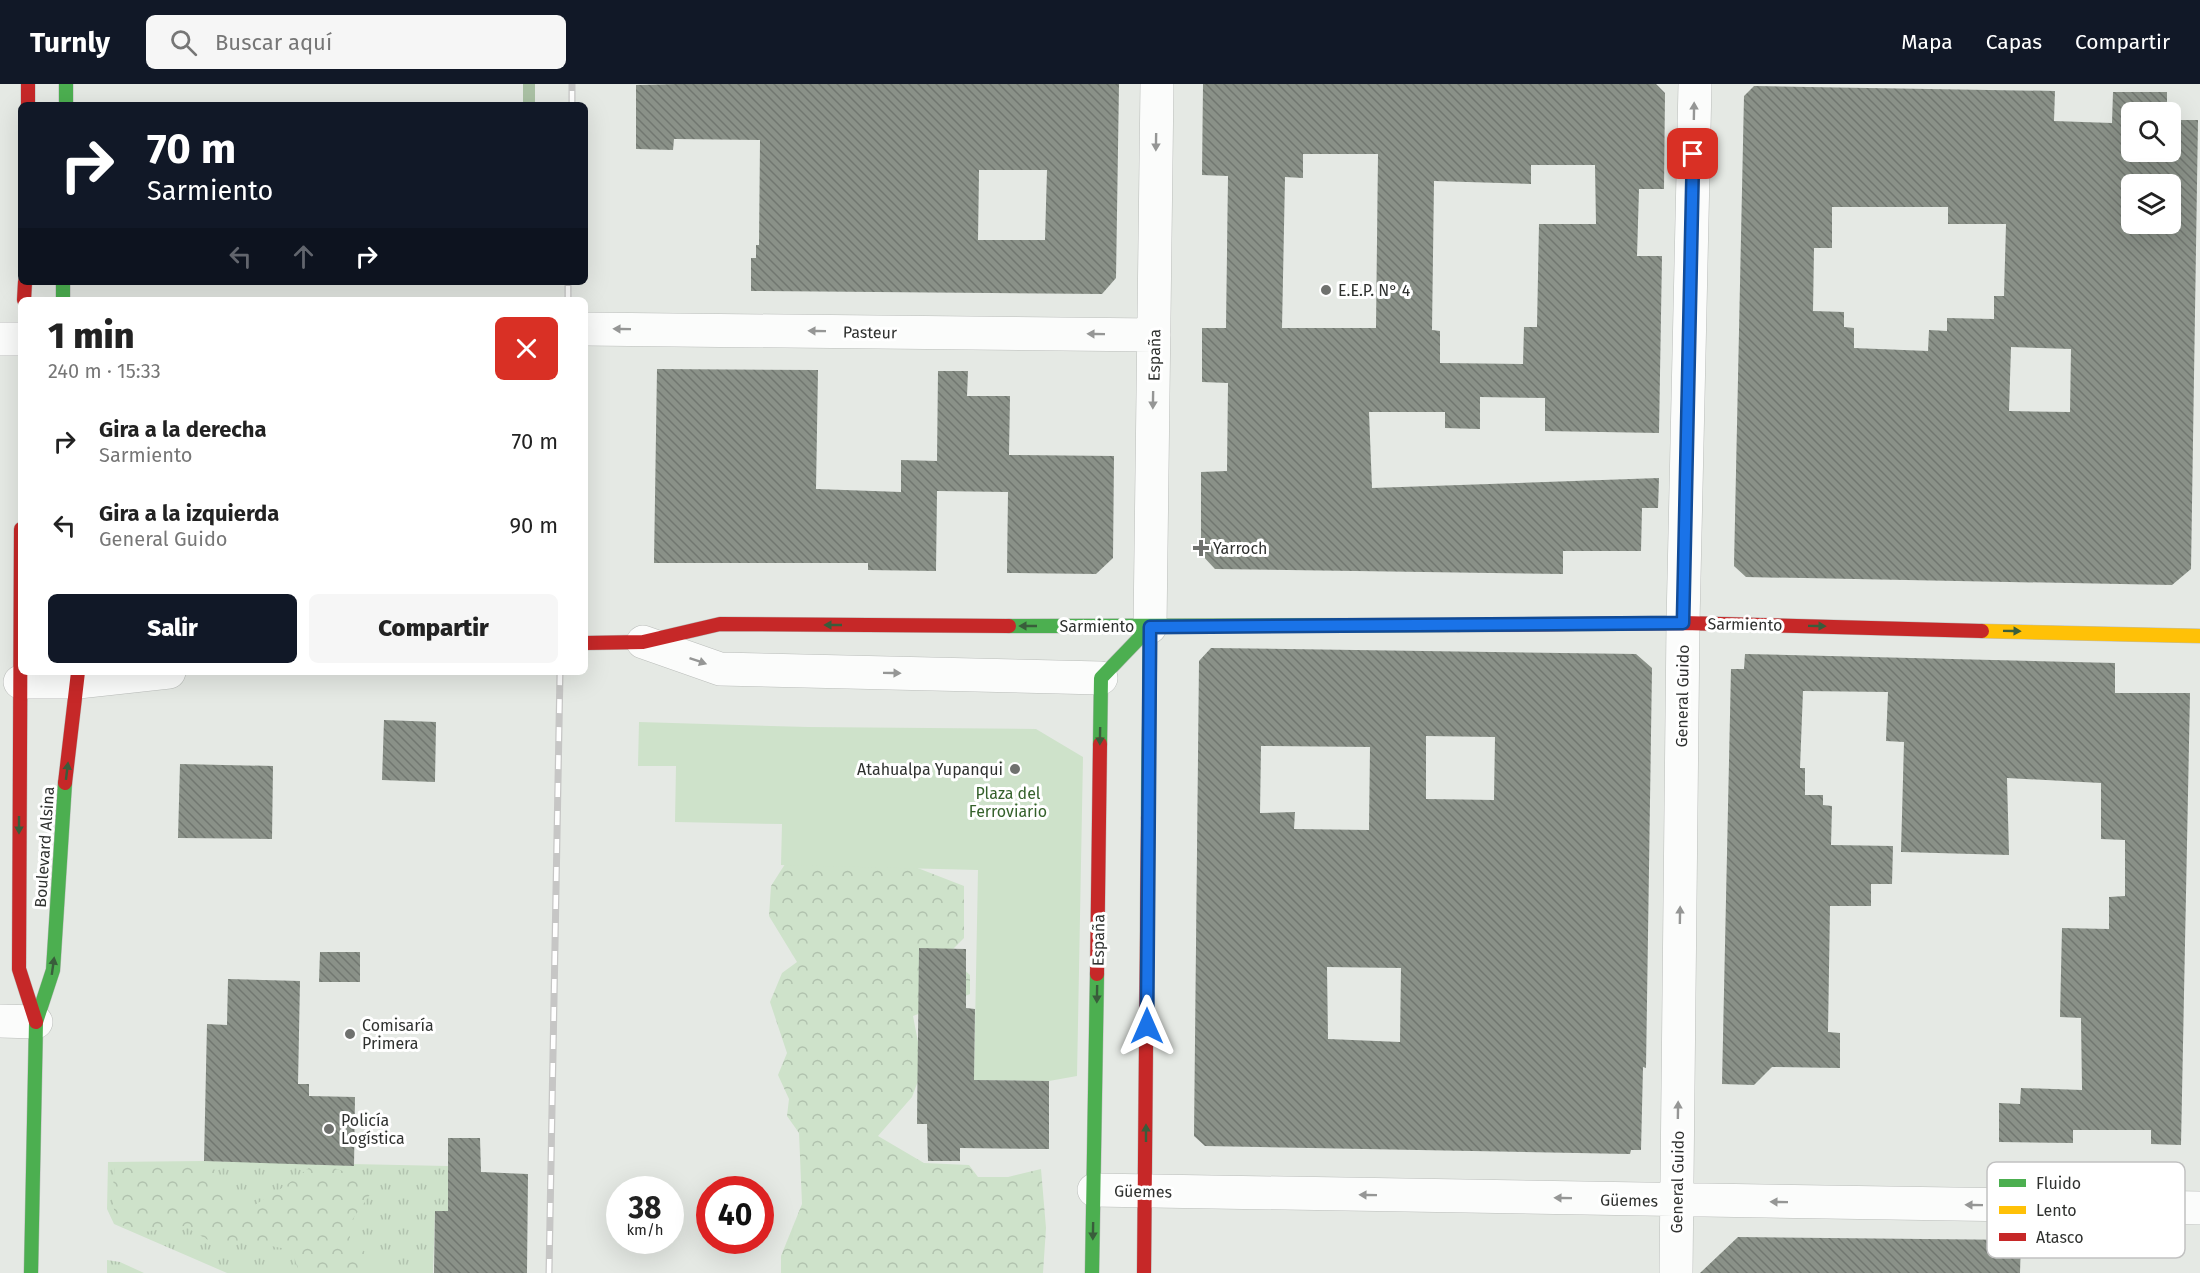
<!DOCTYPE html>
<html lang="es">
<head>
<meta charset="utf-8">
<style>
  :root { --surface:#fff; --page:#f6f6f6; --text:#222; --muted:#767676; --accent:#111827 }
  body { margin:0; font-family:"Fira Sans",sans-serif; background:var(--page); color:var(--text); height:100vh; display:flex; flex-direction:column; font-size:22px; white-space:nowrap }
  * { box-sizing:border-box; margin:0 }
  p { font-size:20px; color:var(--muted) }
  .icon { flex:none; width:33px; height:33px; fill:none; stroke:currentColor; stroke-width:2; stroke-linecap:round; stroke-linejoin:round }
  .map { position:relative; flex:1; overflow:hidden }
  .sheet { position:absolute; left:18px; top:213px; width:570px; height:378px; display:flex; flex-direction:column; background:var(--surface); border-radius:9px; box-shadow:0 6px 24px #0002 }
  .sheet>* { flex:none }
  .banner { position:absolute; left:18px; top:18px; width:570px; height:183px; border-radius:9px; box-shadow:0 6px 24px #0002; background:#111827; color:#fff; overflow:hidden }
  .fabs { position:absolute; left:2121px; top:18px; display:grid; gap:12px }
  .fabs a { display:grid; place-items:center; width:60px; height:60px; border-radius:9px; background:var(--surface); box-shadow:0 6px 24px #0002; font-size:30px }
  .speed { position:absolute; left:606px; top:1092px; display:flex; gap:12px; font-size:30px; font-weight:700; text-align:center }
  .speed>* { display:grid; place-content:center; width:78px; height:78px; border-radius:50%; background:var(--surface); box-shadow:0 6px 24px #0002; line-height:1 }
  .speed small { font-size:15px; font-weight:400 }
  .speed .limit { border:9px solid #d22; background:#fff; color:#111 }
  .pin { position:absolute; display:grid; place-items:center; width:51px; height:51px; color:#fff; margin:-26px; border-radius:12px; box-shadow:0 3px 9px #0006 }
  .me { position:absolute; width:66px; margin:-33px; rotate:0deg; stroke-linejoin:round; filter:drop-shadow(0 0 4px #0008) }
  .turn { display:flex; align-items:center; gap:21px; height:126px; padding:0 30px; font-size:27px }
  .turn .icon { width:78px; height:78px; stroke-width:2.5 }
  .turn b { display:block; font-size:42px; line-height:51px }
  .lanes { display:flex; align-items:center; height:57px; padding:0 30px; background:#0003; justify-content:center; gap:30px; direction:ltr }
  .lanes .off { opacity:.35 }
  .round { display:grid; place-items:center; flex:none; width:63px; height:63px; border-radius:9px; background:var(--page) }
  .overview { display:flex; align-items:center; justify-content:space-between; height:102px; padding:0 30px }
  h1 { font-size:36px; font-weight:800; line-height:45px }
  .action { display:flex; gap:12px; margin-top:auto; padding:12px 30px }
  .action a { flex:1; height:69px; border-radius:9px; background:var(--accent); color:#fff; font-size:24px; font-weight:800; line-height:69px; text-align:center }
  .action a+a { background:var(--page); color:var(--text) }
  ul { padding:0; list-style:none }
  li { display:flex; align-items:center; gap:18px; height:84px; padding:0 30px }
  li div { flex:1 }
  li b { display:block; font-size:22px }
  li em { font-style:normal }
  header { display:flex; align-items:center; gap:36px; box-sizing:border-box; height:84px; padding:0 30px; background:var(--accent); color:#fff }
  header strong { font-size:28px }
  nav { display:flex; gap:33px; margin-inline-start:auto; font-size:21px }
  .search { width:420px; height:54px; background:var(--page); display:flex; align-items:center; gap:15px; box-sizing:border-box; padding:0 21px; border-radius:9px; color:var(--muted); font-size:22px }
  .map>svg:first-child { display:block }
  .grass { fill:url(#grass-tufts) }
  .forest { fill:url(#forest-crowns) }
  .park { fill:#cee2ca }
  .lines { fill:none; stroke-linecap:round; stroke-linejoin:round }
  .stream { stroke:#aac1a4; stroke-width:12 }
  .building { fill:url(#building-back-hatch); fill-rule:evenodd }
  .street-casing { stroke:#babdba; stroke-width:34 }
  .fast-casing { stroke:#babdba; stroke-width:15 }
  .slow-casing { stroke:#babdba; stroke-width:15 }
  .jam-casing { stroke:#babdba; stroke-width:15 }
  .street { stroke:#fbfcfb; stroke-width:33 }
  .fast { stroke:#4caf50; stroke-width:14 }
  .slow { stroke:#ffc107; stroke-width:14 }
  .jam { stroke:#c62828; stroke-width:14 }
  .rail-casing { stroke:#c6c6c5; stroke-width:7 }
  .rail { stroke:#fff; stroke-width:4.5; stroke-dasharray:14; stroke-linecap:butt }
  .oneway { fill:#959695 }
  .oneway2 { fill:#395d3b }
  .route-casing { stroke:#114b97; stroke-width:15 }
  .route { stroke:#1a73e8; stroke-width:10 }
  .poi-dot { fill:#6f716e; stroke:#fff; stroke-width:2 }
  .labels { text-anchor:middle; stroke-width:6; stroke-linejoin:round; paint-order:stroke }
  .poi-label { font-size:16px; fill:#2f312f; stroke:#fff; text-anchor:start }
  .street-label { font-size:16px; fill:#2f312f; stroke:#fff }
  .park-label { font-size:16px; fill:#35612b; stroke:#fff }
  .key { fill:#fff; stroke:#c1c1c1; stroke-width:1.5 }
  .key-label { font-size:16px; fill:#2f312f }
</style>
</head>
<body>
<header>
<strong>Turnly</strong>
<div class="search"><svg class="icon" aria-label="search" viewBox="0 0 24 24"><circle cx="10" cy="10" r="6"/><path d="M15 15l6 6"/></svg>Buscar aquí</div>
<nav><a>Mapa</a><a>Capas</a><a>Compartir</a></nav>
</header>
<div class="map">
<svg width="2200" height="1189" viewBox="0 0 2200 1189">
  <defs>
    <pattern id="grass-tufts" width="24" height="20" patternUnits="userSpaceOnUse" patternTransform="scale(1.5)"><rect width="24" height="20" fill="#cee2ca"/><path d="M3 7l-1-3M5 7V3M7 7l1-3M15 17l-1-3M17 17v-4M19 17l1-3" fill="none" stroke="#b1c2ae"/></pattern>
    <pattern id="forest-crowns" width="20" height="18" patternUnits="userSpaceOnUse" patternTransform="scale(1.5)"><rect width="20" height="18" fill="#cee2ca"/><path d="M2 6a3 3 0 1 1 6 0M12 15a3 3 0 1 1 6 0" fill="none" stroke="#b1c2ae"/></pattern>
    <pattern id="building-back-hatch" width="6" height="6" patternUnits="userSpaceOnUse" patternTransform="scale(1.5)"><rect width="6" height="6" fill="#8a9188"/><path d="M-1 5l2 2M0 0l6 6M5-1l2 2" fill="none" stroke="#717770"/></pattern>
  </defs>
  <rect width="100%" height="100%" fill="#e5e9e4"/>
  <path class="grass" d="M204 1077 448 1082V1127H435L433 1189H227L114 1140 107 1125 108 1078Z
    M107 1176 120 1178 144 1189H107Z"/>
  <path class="forest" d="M794 766 884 771 964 802V854L947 871 970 891V910L913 932 923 984 912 1013 878 1052 924 1079 969 1081 978 1093H1008L1041 1085 1046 1144 1043 1189H781V1172L802 1120 799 1049 787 1032 789 1015 778 991 787 969 770 918 782 889 797 878 769 832 771 802Z
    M115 1082 213 1083 230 1115 253 1122 285 1102 310 1083 328 1082 378 1099 350 1139V1157L376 1176 373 1189H299L292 1166 250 1158 213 1159 184 1142 137 1149 116 1138 112 1113Z"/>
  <path class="park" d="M639 638 808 643 1036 645 1083 673 1077 992 1049 997 974 996 978 786 781 781 782 740 675 738 676 682H638Z"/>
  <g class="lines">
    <path class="stream" d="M529 21V0"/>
  </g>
  <path class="building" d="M676 0H1119L1116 194 1102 210 751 207V174H756V161H759L760 56 674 55 673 66 636 65V1ZM979 86H1047L1045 156H978Z
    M1203 0H1656L1665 9 1664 105H1639L1637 172H1662L1659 349 1545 347V314L1480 313V345L1445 344V328H1369L1372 404 1659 394 1658 424H1642L1641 467H1563V490L1215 485 1201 470V388L1227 387 1228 299 1202 298V244H1226L1228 92 1202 91ZM1303 70H1378L1376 244H1282L1285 93 1303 94ZM1531 81H1595L1596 140H1539L1537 243H1524L1523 280 1440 279V247L1432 246 1434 97 1531 100Z
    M1754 2 2055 7 2054 37 2112 39 2113 8H2167V28H2132V68H2170V36H2198L2191 485 2172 501 1746 493 1734 482 1744 12ZM2132 100H2170V140H2132ZM1832 123H1948V140H2006L2004 212H1994V235L1947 234V247L1929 246 1928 267 1854 264V244L1844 243V228L1813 227 1814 164H1832ZM2011 263 2071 265 2070 328 2009 327Z
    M657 285 818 286 816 405 901 408V376L937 377 938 287H968L967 312H1010L1009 371 1114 372 1113 474 1096 490 1007 489 1008 408 937 407 936 487 868 486V479H654Z
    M1211 564 1636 570 1652 584 1646 984 1643 983 1641 1066H1631L1630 1070 1205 1062 1194 1052 1199 577ZM1426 652 1495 653 1494 716 1426 715ZM1261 662 1370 663 1369 746 1294 745 1295 728 1260 729ZM1327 883 1401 884 1400 958 1328 955Z
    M1745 570 2115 579V609H2190L2181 1061 2151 1060V1046H2073V1059L1999 1058V1019L2020 1020 2021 1004 2082 1006 2081 934 2060 933 2062 844 2109 845V813L2125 812V756L2101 755V699L2007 694 2009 771 1901 768 1904 658 1886 657 1888 608 1803 607 1800 684H1805V711H1823V721L1832 722 1831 761 1893 762 1892 800H1871V822H1830L1828 948 1840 949V984L1772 983 1754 1001 1722 1000 1731 585H1744Z
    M384 636 436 638 435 698 382 696Z
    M180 680 273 682 272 755 178 754Z
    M919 864 966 865V924L975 925 974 996 1049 997V1065L960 1064V1077H928L927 1040H917Z
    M320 868H360V898H319Z
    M228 895 300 897 298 1000H309V1012L355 1013 354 1082 204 1077 207 940 227 941Z
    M448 1054H480L481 1088 528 1090 527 1189H434L435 1127H448Z
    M1738 1153 2021 1156 2020 1189H1700Z"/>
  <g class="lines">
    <g class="street-casing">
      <path id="street" d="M585 245 1154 251
        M0 255H21
        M1150 543 1157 0
        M643 558 720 585 1101 594
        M20 598H78L169 588
        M0 937 36 938
        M1094 1106 2200 1124
        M1676 1189 1683 539 1695 0"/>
    </g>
    <g class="fast-casing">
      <path id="fast" d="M66 0V21
        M63 198V216
        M1009 542 1458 541
        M1100 660 1101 594 1150 543
        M1148 734 1150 543
        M31 1189 36 938 53 886 65 699
        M1092 1189 1097 890"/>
    </g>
    <g class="slow-casing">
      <path id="slow" d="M1982 547 2200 552"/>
    </g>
    <g class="jam-casing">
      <path id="jam" d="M28 0V21
        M24 216 25 198
        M21 445 19 885 36 938
        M1458 541 1683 539 1982 547
        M585 559 643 558 720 540 1009 542
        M65 699 78 588
        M1097 890 1100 660
        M1144 1189 1148 734"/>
    </g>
    <use href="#street" class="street"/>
    <use href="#fast" class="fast"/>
    <use href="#slow" class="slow"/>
    <use href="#jam" class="jam"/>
    <g class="rail-casing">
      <path id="rail" d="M572 21V0
        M568 216V198
        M549 1189 560 588"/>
    </g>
    <use href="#rail" class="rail"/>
  </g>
  <defs><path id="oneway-solid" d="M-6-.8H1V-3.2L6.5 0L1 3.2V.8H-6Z" transform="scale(1.5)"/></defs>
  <g class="oneway">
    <use href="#oneway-solid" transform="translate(1694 27) rotate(-89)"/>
    <use href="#oneway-solid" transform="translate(1156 58) rotate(91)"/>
    <use href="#oneway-solid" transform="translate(622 245) rotate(-179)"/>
    <use href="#oneway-solid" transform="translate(817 247) rotate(-179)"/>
    <use href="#oneway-solid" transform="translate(1096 250) rotate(-179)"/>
    <use href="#oneway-solid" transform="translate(1153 316) rotate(91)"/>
    <use href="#oneway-solid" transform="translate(698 577) rotate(19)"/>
    <use href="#oneway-solid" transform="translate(892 589) rotate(1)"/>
    <use href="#oneway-solid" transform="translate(1680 831) rotate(-89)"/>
    <use href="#oneway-solid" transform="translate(1678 1026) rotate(-89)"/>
    <use href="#oneway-solid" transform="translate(1368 1111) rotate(-179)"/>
    <use href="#oneway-solid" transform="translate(1563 1114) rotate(-179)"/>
    <use href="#oneway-solid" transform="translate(1779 1118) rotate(-179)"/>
    <use href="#oneway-solid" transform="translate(1974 1121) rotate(-179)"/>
  </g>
  <g class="oneway2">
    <use href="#oneway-solid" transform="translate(833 541) rotate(-180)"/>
    <use href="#oneway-solid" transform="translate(1028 542) rotate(-180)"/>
    <use href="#oneway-solid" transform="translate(1817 542) rotate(1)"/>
    <use href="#oneway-solid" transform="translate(2012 547) rotate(1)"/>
    <use href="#oneway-solid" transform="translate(1100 652) rotate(91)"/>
    <use href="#oneway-solid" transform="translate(67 687) rotate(-83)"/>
    <use href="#oneway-solid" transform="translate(19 741) rotate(90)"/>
    <use href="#oneway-solid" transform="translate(53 882) rotate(-82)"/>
    <use href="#oneway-solid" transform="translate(1097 910) rotate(91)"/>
    <use href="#oneway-solid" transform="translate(1146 1049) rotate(-90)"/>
    <use href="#oneway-solid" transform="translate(1093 1147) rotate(91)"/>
  </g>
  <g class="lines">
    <g class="route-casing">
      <path id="route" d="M1147 942 1150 543 1683 539 1693 70"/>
    </g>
    <use href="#route" class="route"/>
  </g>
  <g class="poi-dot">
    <circle cx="1326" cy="206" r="6"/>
    <path d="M1198 455h6v6h6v6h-6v6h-6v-6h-6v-6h6z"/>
    <circle cx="1015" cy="685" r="6"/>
    <circle cx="350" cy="950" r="6"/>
    <circle cx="329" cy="1045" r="6"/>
  </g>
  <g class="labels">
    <g class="poi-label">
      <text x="1338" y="212">E.E.P. N° 4</text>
      <text x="1213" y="470">Yarroch</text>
      <text x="1003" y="691" text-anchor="end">Atahualpa Yupanqui</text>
      <text x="362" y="947">Comisaría<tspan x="362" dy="18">Primera</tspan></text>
      <text x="341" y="1042">Policía<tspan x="341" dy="18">Logística</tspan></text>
    </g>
    <g class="street-label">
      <text transform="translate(870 248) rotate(1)" y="6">Pasteur</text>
      <text transform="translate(1154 271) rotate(-89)" y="6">España</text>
      <text transform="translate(1745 540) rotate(1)" y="6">Sarmiento</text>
      <text x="1097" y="548">Sarmiento</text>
      <text transform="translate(1682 612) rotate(-89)" y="6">General Guido</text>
      <text transform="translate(44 763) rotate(-86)" y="6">Boulevard Alsina</text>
      <text transform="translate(1098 856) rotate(-89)" y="6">España</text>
      <text transform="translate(1677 1098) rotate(-89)" y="6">General Guido</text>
      <text transform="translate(1143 1107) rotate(1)" y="6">Güemes</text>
      <text transform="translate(1629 1116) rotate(1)" y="6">Güemes</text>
    </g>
    <g class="park-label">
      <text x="1008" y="715">Plaza del<tspan x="1008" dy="18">Ferroviario</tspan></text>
    </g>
  </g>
  <rect x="1987" y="1078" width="198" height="96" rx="9" class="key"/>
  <rect x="1999" y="1095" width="27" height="8" fill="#4caf50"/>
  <rect x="1999" y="1122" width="27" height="8" fill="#ffc107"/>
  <rect x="1999" y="1149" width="27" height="8" fill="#c62828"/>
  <g class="key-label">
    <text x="2036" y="1105">Fluido</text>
    <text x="2036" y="1132">Lento</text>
    <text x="2036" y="1159">Atasco</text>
  </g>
</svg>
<div class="fabs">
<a><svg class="icon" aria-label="search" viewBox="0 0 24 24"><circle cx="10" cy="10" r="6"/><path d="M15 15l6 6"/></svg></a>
<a><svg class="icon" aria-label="layers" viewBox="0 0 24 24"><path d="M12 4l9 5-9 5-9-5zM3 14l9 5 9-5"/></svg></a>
</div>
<div class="speed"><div>38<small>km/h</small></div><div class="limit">40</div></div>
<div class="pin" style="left:1693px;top:70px;background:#d93025"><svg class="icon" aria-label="arrive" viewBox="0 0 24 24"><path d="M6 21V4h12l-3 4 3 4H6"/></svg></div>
<svg class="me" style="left:1147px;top:942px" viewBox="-20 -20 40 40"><path d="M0-17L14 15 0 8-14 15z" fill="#1a73e8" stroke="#fff" stroke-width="4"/></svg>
<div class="banner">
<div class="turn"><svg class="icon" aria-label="right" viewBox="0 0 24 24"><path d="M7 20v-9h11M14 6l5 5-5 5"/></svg><div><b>70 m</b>Sarmiento</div></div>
<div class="lanes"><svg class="icon off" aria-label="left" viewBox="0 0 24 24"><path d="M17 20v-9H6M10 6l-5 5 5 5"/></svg><svg class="icon off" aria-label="ahead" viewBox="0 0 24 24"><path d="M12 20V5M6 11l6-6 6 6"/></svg><svg class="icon" aria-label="right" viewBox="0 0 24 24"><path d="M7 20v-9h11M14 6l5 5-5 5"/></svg></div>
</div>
<section class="sheet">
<div class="overview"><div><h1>1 min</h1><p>240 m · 15:33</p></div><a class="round" style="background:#d93025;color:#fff"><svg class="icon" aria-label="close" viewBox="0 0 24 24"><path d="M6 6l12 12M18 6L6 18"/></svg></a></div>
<ul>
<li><svg class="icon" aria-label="right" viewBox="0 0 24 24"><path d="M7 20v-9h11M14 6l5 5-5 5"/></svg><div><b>Gira a la derecha</b><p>Sarmiento</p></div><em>70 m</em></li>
<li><svg class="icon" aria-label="left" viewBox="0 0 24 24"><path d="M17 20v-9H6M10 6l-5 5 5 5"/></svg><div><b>Gira a la izquierda</b><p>General Guido</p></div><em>90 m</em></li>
</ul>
<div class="action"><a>Salir</a><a>Compartir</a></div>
</section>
</div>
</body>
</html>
